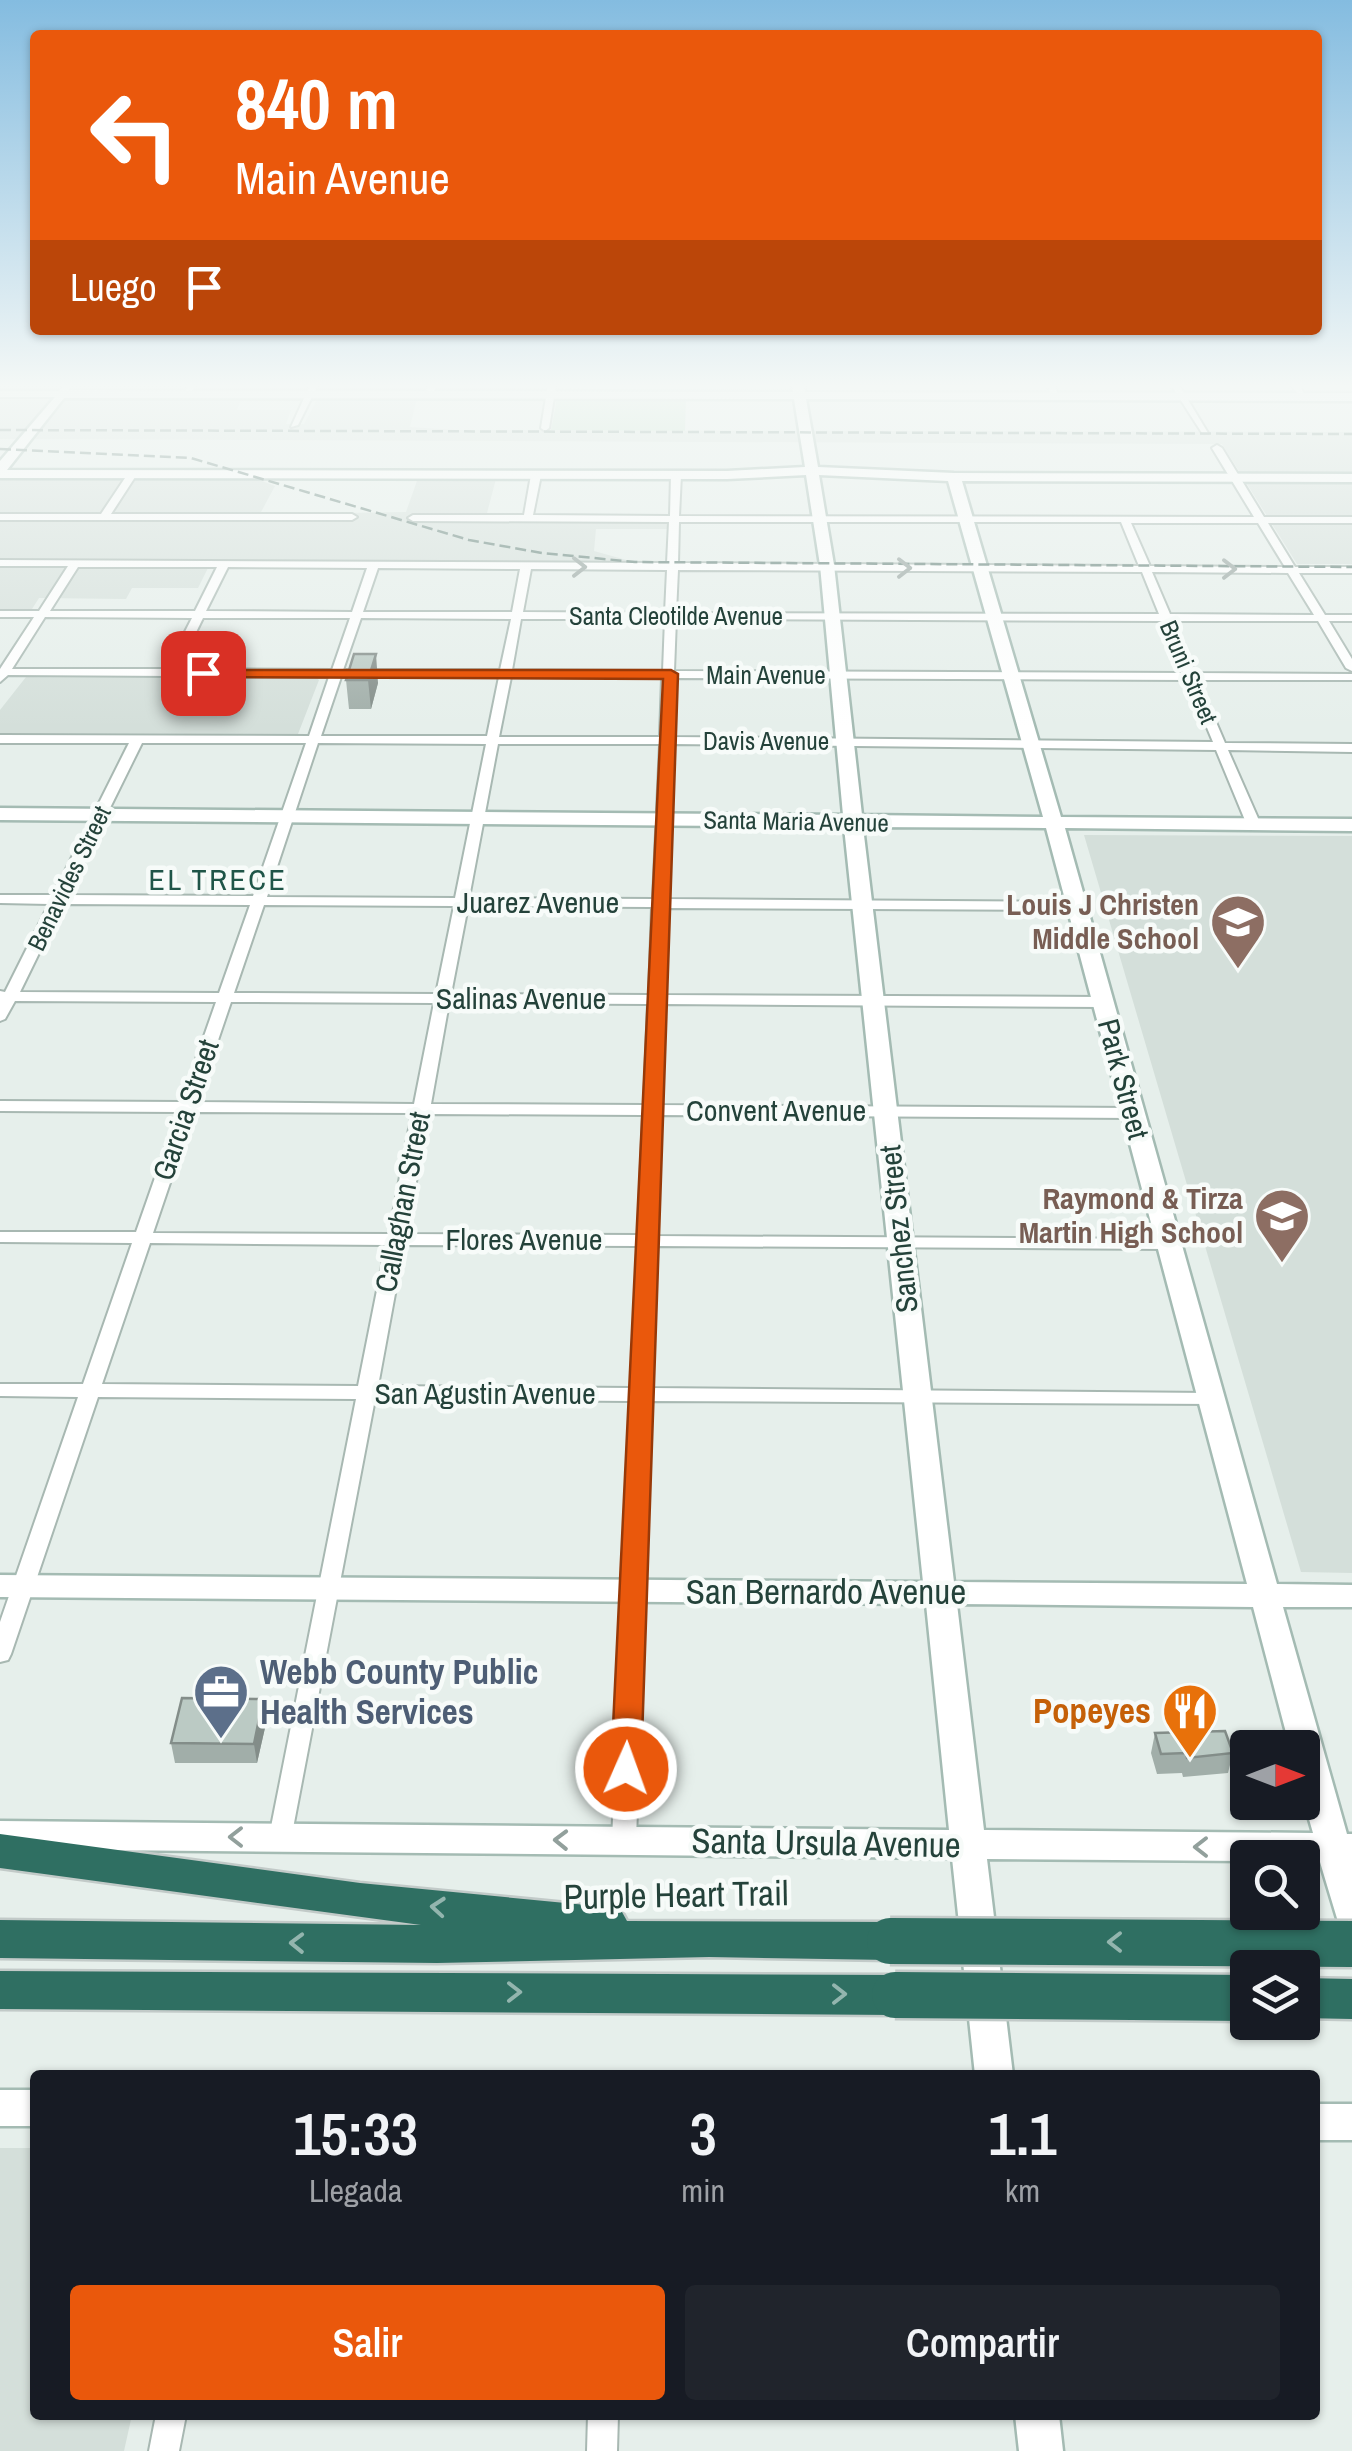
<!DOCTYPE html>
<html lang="es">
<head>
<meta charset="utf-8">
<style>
  :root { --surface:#171b24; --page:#20242c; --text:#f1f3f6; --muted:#9ea1a6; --accent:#ea580c }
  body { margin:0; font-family:"Archivo Narrow",sans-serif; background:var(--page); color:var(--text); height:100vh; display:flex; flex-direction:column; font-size:38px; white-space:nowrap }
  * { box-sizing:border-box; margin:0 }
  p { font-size:32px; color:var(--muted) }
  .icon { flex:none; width:55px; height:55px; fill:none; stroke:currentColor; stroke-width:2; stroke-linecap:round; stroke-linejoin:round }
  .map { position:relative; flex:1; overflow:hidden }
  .panel { position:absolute; left:30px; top:2070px; width:1290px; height:350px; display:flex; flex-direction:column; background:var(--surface); border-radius:10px; box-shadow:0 2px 8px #0004 }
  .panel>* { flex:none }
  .hud { position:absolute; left:30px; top:30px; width:1292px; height:305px; border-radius:10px; box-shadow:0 2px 8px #0004; background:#ea580c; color:#fff; overflow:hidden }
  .needle { width:65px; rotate:90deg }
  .tools { position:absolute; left:1230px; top:1730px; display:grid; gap:20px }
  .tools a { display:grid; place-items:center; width:90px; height:90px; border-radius:10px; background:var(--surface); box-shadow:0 2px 8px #0004; font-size:50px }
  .pin { position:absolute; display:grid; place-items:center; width:85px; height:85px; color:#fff; margin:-42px; border-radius:20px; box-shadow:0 5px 15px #0006 }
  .me { position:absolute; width:110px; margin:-55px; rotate:2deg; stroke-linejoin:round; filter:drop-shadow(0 0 8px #0008) }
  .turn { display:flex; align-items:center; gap:35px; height:210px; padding:0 40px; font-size:45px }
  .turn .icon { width:130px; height:130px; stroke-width:2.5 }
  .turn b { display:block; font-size:70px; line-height:85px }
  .then { display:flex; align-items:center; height:95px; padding:0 40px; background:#0003; gap:20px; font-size:38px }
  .eta { display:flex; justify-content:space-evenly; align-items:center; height:170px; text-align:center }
  .eta b { font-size:60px; font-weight:600; line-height:70px }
  .button { display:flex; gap:20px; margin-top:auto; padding:20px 40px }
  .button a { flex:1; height:115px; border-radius:10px; background:var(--accent); color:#fff; font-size:40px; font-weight:600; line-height:115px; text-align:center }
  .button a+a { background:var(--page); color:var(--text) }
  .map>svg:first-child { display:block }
  .built { fill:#d4dfda }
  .green { fill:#bfe0c8 }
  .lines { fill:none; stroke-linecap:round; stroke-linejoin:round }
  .street-casing { stroke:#a8b8b2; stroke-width:4 }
  .secondary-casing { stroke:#a4bbb3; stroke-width:5 }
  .highway-casing { stroke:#c2cac8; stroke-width:5 }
  .street { fill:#fff; fill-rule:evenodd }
  .secondary { fill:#fff; fill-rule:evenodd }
  .highway { fill:#2f6f62; fill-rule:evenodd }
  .rail { stroke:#5f7d75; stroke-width:2.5; stroke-dasharray:11 5; stroke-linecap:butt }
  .highway-bridge-casing { stroke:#c2cac8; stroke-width:51; stroke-linecap:butt }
  .highway-bridge { stroke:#2f6f62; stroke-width:46 }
  .wall { fill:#a1aea9 }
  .shaded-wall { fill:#838d89 }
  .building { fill:#bbcac4; stroke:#838d89; stroke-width:2.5 }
  .oneway { stroke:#92a09c }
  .oneway2 { stroke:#93b5ae }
  .route { fill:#ea580c; stroke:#983908; stroke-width:2.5 }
  .labels { text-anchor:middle; stroke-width:9; stroke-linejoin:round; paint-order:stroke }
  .far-street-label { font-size:25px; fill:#24423a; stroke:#f7fbf9 }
  .far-quarter-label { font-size:30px; letter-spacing:2.5px; fill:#1f5548; stroke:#f7fbf9 }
  .street-label { font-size:30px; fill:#24423a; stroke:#f7fbf9 }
  .education-label { font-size:30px; font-weight:bold; fill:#785e54; stroke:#f7fbf9; text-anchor:end }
  .near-street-label { font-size:35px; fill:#24423a; stroke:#f7fbf9 }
  .near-service-label { font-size:35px; font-weight:bold; fill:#4e5e75; stroke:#f7fbf9; text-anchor:start }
  .near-food-label { font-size:35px; font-weight:bold; fill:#c56008; stroke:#f7fbf9; text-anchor:end }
</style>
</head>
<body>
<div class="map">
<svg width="1352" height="2451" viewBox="0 0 1352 2451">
  <rect width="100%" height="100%" fill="#e6efeb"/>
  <path class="built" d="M0 385H183L175 396 242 397 237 410H291L286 424H304L318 398H417L410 427 455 430 1352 432V564H1297L1222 444 0 439Z
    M0 477 257 479 275 486 261 512 342 513 406 512 418 478 496 479 487 513H518L517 520 670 521V529H596L594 551 648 566 272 565 240 561 208 568 198 588H132L126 599 39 598 32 609H0Z
    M26 677 316 678 319 680 298 734 0 733V710Z
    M1084 835 1352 836V1573L1301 1572Z
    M0 2148H35V2415H132L124 2451H0Z"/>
  <path class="green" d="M557 398H686L685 431 551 430Z"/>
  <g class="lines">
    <g class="street-casing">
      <path id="street" d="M65 385H73L61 397H0V391H59Z
        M188 385H196L189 396H183Z
        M310 385H318L298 425 291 427Z
        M428 385H436L433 395 429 398 425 395Z
        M548 385H556L549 428 545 431 541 428Z
        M1047 385H1055L1059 399H1053Z
        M1171 385H1179L1208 433H1202Z
        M1291 385H1299L1307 399H1301Z
        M1217 445 1222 448 1264 517H1352V523H1268L1295 567H1352V573H1299L1325 615H1352V621H1329L1352 659V671L1346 668 1318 621H1173L1195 673 1352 674V680H1198L1225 743 1352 744V752L1228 750 1261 825 1259 828 1254 829 1247 825 1216 750 672 744 667 899 1076 902 1083 906 1076 910 667 908 664 995 1102 997 1110 1002 1102 1007 663 1004 660 1105 1133 1108 1141 1113 1133 1118 660 1115 656 1236 1168 1239 1177 1244 1168 1249 656 1246 651 1388 1210 1393 1217 1394 1220 1399 1217 1404 650 1401 636 1841 633 1848 624 1851 615 1848 612 1841 631 1401 375 1399 290 1844 281 1847 272 1844 269 1837 356 1399 98 1397 11 1654 8 1660 0 1662V1622L78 1397 0 1396V1384H83L132 1243 0 1242V1232H136L178 1112 0 1111V1101L181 1102 216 1002 15 1001 5 1019 0 1021V991L5 992 49 904 0 903V895H53L129 743H0V735L309 736 329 677 8 675 0 682V669L34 617H0V611H39L68 566H0V560L667 563 669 522 413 521 408 518 413 515H524L531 475 536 472 541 475 533 515 670 516 671 475 676 472 681 475 679 516 1254 517 1212 448ZM679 522H1121L1139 566 678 563ZM1131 523H1258L1285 567 1150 566ZM78 567H217L195 611H50ZM228 567 367 568 352 612 206 611ZM378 568 520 569 512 612H363ZM531 569 667 570 665 613 523 612ZM678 570 1142 572 1159 614 676 613ZM1152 572 1288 573 1314 615 1170 614ZM45 617 192 618 166 669H12ZM203 618H350L332 670 178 669ZM361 618 511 619 500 670H343ZM521 619H665L663 671 512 670ZM676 619 1162 621 1184 673 674 671ZM341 677H499L487 736H321ZM511 677 662 678 660 737H499ZM674 678 1187 680 1213 742 672 737ZM142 743H306L253 896 67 895ZM318 743 486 744 455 898 267 897ZM498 744H660L653 899 469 898ZM63 904 250 905 219 993 20 992ZM264 905 454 906 436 994 234 993ZM468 906 652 907 649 995 451 994ZM231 1002 434 1003 414 1104 197 1102ZM449 1003 648 1004 644 1105 431 1104ZM194 1112 412 1113 389 1234 153 1233ZM429 1114 643 1115 638 1235 406 1234ZM150 1243 386 1245 358 1386 102 1384ZM404 1245 638 1246 632 1388 378 1386Z
        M132 471 137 474 111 514H352L357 517 352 520H0V514H101L129 472Z
        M156 2415H186L179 2451H149Z
        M588 2415H618L617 2451H587Z"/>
    </g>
    <g class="secondary-casing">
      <path id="secondary" d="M792 385H804L805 392 1352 393V401L806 399 818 467 954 473 1352 474V482L962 481 1061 817 1352 819V831L1065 828 1277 1584 1352 1585V1607H1283L1347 1834H1352V1929L1339 1925 1320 1862H1302V1858H1248V1861L987 1859 1013 2075H975L952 1858 0 1849V1821L949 1830 926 1604 0 1597V1575L923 1582 844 827 0 820V808L843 815 820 565 806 475 727 479 0 478V461L61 390 793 392ZM64 398 794 399 805 467 727 471 7 470ZM819 475 948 481 1043 817 862 815 834 565ZM863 827 1046 828 1247 1584 954 1582ZM957 1604 1253 1607 1290 1748H1302V1795L1313 1833 984 1830Z
        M0 2090H35V2126H0Z
        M1315 2104H1352V2140H1315Z
        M1015 2415H1059L1063 2451H1019Z"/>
    </g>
    <g class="highway-casing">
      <path id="highway" d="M0 1834 360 1883 607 1907 622 1912 627 1921 890 1922 905 1928 912 1941 905 1954 890 1960 709 1957 437 1963 0 1958V1920L421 1925 0 1868Z
        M0 1971 895 1975 911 1981 917 1995 911 2009 895 2015 0 2009Z
        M1302 1978 1352 1979V2019L1302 2018Z"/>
    </g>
    <use href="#street" class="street"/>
    <use href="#secondary" class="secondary"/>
    <use href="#highway" class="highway"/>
    <path class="rail" d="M0 430 1352 434
      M0 449 191 458 469 540 542 553 635 562 1352 567"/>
    <g class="highway-bridge-casing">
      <path id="highway-bridge" d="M890 1941 1352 1944
        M895 1995 1248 1998"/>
    </g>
    <use href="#highway-bridge" class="highway-bridge"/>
  </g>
  <path class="wall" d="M354 654 378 683 371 709H349L346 680Z
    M263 1699 267 1719 257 1763H175L171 1743Z
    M1155 1733 1233 1753 1228 1773 1183 1777 1182 1773 1157 1774 1151 1753Z"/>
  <path class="shaded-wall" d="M376 654 378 683 371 709 368 680Z
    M263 1699 267 1719 257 1763 254 1744Z"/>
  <path class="building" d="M354 654H376L368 680H346Z
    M182 1698 263 1699 254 1744 171 1743Z
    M1225 1731 1233 1753 1187 1758 1186 1753 1161 1754 1155 1733Z"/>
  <defs><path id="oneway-chevron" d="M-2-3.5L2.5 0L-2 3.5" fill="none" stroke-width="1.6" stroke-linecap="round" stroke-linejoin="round" transform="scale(2.5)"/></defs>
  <g class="oneway">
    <use href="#oneway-chevron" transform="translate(579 567)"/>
    <use href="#oneway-chevron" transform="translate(904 568)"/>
    <use href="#oneway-chevron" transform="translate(1229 569)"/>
    <use href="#oneway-chevron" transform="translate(236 1837) rotate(-180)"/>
    <use href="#oneway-chevron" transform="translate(561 1840) rotate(-179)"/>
    <use href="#oneway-chevron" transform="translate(1201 1847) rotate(-180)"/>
  </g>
  <g class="oneway2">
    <use href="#oneway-chevron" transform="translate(438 1907) rotate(-175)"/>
    <use href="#oneway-chevron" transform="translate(1115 1942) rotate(-180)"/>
    <use href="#oneway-chevron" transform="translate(297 1943) rotate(-179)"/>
    <use href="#oneway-chevron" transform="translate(514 1992)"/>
    <use href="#oneway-chevron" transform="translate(839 1994)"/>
  </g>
  <linearGradient id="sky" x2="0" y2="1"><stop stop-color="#84bce0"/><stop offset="0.53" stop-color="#f4f8f6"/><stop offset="1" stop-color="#f4f8f6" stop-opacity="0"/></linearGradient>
  <rect width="1352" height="728" fill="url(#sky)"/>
  <path class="route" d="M198 670H671L678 674 641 1769 637 1778 626 1781 616 1778 611 1769 663 679 203 677 198 676Z"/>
  <defs>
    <g id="school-pin" transform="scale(2.875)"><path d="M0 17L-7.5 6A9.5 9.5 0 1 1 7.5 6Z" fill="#8d6e63" stroke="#f7fbf9"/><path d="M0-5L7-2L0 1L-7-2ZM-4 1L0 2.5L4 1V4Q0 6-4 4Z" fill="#fff"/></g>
    <g id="office-pin" transform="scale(2.875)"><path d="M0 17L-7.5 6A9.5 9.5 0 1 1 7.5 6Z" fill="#5c6f8a" stroke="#f7fbf9"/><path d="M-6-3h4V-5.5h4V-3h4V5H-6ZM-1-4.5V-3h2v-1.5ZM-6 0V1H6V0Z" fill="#fff"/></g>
    <g id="restaurant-pin" transform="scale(2.875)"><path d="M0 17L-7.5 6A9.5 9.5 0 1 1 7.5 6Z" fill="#e8710a" stroke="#f7fbf9"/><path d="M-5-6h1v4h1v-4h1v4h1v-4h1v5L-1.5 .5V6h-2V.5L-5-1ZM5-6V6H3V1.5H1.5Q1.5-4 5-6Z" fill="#fff"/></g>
  </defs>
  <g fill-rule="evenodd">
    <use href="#school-pin" x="1238" y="922"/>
    <use href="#school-pin" x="1282" y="1216"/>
    <use href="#office-pin" x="221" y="1692"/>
    <use href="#restaurant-pin" x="1190" y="1711"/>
  </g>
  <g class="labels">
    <g class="far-street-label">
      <text x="676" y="625">Santa Cleotilde Avenue</text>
      <text transform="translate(1189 672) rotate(67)" y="9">Bruni Street</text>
      <text x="766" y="684">Main Avenue</text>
      <text x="766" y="750">Davis Avenue</text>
      <text transform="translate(796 821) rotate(1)" y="9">Santa Maria Avenue</text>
      <text transform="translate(69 878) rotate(-64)" y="9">Benavides Street</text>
    </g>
    <g class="far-quarter-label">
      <text x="218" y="890">EL TRECE</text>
    </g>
    <g class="street-label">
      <text x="538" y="913">Juarez Avenue</text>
      <text x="521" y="1009">Salinas Avenue</text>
      <text transform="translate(1123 1079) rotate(75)" y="10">Park Street</text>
      <text transform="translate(186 1110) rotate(-71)" y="10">Garcia Street</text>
      <text x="776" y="1121">Convent Avenue</text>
      <text transform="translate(403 1202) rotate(-79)" y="10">Callaghan Street</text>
      <text transform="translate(899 1229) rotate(-96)" y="10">Sanchez Street</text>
      <text x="524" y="1250">Flores Avenue</text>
      <text x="485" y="1404">San Agustin Avenue</text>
    </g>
    <g class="education-label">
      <text x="1199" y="915">Louis J Christen<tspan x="1199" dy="34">Middle School</tspan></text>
      <text x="1243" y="1209">Raymond &amp; Tirza<tspan x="1243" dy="34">Martin High School</tspan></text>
    </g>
    <g class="near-street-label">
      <text x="826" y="1604">San Bernardo Avenue</text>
      <text transform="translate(826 1843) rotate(1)" y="12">Santa Ursula Avenue</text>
      <text transform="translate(676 1895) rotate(-1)" y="12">Purple Heart Trail</text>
    </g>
    <g class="near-service-label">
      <text x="260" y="1684">Webb County Public<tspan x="260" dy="40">Health Services</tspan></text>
    </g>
    <g class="near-food-label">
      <text x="1151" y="1723">Popeyes</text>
    </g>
  </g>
</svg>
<div class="tools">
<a><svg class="needle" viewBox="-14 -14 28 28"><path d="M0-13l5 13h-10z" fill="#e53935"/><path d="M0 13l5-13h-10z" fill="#9ea1a6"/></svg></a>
<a><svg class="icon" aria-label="search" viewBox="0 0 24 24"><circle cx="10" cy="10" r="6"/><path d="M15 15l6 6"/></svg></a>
<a><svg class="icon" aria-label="layers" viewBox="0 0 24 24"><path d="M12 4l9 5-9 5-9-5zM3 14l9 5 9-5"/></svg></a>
</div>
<div class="pin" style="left:203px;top:673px;background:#d93025"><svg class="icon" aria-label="arrive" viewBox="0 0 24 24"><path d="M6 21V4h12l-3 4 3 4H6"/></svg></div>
<svg class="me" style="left:626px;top:1769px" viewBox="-20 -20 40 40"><circle r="17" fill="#ea580c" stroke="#fff" stroke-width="3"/><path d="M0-11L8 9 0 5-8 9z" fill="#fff"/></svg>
<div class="hud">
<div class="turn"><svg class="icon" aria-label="left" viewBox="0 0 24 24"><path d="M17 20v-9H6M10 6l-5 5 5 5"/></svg><div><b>840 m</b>Main Avenue</div></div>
<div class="then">Luego<svg class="icon" aria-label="arrive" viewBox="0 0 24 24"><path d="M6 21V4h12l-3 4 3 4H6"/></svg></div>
</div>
<section class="panel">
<div class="eta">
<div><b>15:33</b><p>Llegada</p></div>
<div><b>3</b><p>min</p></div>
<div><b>1.1</b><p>km</p></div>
</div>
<div class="button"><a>Salir</a><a>Compartir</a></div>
</section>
</div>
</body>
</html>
